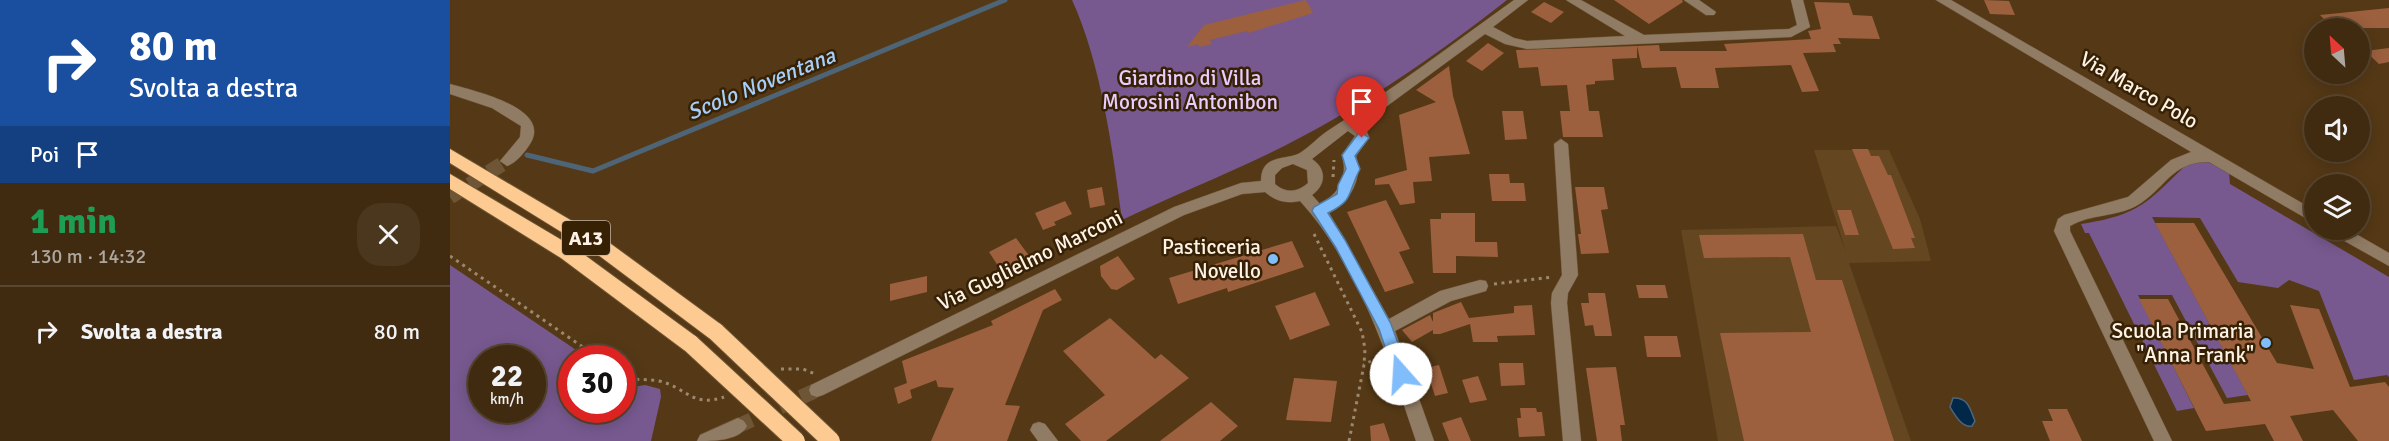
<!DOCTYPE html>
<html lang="it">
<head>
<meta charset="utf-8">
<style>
  :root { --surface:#402b10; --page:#4b371e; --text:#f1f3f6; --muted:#aea79f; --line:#594730 }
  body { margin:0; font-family:Signika,sans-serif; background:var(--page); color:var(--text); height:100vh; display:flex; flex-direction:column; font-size:22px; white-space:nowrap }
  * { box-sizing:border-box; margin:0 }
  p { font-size:20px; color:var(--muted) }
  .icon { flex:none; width:33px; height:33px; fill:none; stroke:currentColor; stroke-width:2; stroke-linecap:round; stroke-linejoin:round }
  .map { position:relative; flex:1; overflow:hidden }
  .panel { display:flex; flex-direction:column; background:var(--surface); width:450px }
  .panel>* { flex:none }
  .banner { background:#1a4fa0; color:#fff; overflow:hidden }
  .needle { width:39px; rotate:334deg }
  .fabs { position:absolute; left:1854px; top:18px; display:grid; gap:12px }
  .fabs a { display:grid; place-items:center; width:66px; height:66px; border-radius:50%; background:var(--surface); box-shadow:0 3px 15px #0003,0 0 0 2px var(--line); font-size:30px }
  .speed { position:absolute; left:18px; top:345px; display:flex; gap:12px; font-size:30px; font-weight:700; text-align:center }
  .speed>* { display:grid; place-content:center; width:78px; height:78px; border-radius:50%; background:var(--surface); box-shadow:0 3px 15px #0003,0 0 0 2px var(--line); line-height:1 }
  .speed small { font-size:15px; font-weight:400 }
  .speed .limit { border:9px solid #d22; background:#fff; color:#111 }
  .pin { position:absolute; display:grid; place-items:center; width:51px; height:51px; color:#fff; margin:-62px -26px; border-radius:50% 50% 50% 0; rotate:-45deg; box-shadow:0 0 6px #0007 }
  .pin .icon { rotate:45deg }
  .me { position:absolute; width:66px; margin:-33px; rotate:341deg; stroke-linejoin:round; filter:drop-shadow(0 0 4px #0008) }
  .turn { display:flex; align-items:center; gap:21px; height:126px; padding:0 30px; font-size:27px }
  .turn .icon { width:78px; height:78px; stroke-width:2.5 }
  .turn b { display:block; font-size:42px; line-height:51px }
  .then { display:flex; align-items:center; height:57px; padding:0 30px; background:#0003; gap:12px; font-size:22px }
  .round { display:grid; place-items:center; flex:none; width:63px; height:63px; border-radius:24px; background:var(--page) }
  .headline { display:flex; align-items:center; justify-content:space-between; height:102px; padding:0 30px }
  h1 { font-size:36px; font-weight:800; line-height:45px; color:#1e9e55 }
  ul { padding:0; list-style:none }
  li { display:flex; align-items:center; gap:18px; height:90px; padding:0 30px; border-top:2px solid var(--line) }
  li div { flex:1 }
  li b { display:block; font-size:22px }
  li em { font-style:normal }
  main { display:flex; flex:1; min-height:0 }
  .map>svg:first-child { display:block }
  .built { fill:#644620 }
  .green { fill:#77598f; fill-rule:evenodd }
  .water { fill:#022849; stroke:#4e6578; stroke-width:1.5 }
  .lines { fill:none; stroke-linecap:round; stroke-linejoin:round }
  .stream { stroke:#4e6578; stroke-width:5 }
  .building { fill:#9c603e }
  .minor-tunnel { stroke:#6e5535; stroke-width:15; stroke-dasharray:15 8; stroke-linecap:butt }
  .minor-casing { stroke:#705737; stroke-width:1 }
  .highway-casing { stroke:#705737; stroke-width:2 }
  .path { stroke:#9c886e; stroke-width:3; stroke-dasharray:3 4.5; stroke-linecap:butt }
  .minor { fill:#907b64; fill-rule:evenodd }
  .highway { fill:#fdcb92; fill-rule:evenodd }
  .highway-bridge-casing { stroke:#705737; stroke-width:20; stroke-linecap:butt }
  .highway-bridge { stroke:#fdcb92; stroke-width:18 }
  .route { fill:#80bdfa; stroke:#537ba2; stroke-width:1.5 }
  .poi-dot { fill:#80bdfa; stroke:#372105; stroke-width:2 }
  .labels { text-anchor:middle; stroke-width:5; stroke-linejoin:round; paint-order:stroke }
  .shield { fill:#372105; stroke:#c2b4a2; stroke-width:1.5 }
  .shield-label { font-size:20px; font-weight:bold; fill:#fef3e6 }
  .park-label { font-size:21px; fill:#e8cdff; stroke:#372105 }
  .street-label { font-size:21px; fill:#fef3e6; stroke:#372105 }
  .poi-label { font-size:21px; fill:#fef3e6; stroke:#372105; text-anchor:end }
  .water-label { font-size:22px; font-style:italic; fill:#a5cef8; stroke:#372105 }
</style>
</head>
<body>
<main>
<section class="panel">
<div class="banner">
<div class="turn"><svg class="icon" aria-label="right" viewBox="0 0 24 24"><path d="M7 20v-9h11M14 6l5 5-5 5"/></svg><div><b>80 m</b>Svolta a destra</div></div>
<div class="then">Poi<svg class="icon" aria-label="arrive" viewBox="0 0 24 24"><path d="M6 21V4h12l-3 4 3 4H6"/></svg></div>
</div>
<div class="headline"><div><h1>1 min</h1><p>130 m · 14:32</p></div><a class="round"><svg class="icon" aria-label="close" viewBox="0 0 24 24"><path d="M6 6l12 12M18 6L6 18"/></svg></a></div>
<ul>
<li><svg class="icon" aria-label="right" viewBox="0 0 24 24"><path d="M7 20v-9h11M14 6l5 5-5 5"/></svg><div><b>Svolta a destra</b></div><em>80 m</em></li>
</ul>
</section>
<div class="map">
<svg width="1939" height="441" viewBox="0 0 1939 441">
  <rect width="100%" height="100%" fill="#553916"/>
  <path class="built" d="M1364 150H1439L1470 219 1481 261 1399 263 1461 441H1268L1231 230 1386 226 1396 252Z"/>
  <path class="green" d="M622 0H1057C983 58 903 113 818 154 770 177 720 197 672 220 663 151 651 63 622 0Z
    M1739 162H1758L1779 173 1780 184 1939 277V377L1937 375 1904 380 1869 291 1839 280 1828 288 1788 282 1750 218 1702 217 1798 395 1777 398 1722 295H1688L1744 408 1727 411 1639 233H1635L1631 224C1690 215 1698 202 1739 162Z
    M0 265 138 358H122V410H172L173 384 183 387 195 385 210 389 211 397 201 441H0ZM32 358H82V410H32Z"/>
  <path class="water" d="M1503 398C1518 397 1520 409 1525 421L1522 426C1512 428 1505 415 1500 407Z"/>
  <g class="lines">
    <path class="stream" d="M77 155 143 171 555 0"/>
  </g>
  <path class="building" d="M856 0 863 13 798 33 797 31 760 40 762 44 749 47 748 44 737 47 754 25Z
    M1164 0H1232L1233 2 1199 24Z
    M1534 0 1559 1 1565 15 1540 14Z
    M1094 2 1114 12 1101 23 1081 12Z
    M1364 2 1399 3 1403 15 1422 16 1430 39 1388 38 1391 44H1383L1386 52 1353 53 1369 91 1352 92 1341 65 1265 68 1269 88H1231L1226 67 1192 68 1187 46 1209 45 1210 51H1277L1274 44 1361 39 1358 31 1371 29Z
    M1939 8V28H1883L1870 15Z
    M1038 43 1054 53 1032 71 1016 61Z
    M1187 46V58L1162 59 1164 80 1145 81V84L1136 85 1139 111H1149L1153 137H1113L1110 111H1120L1117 85 1091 86 1088 67 1069 68 1066 50Z
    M1939 48V62L1929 64 1915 51Z
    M999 66 1003 96 1020 154 979 157 982 181 963 182 965 203 950 205 939 184 925 185V179L957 170 949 115 986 102 966 90Z
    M1052 111H1073L1077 139 1055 140Z
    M1402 149H1418L1421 156H1429L1438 175H1441L1465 238H1461L1465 248 1443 249Z
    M1039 174H1059L1060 183H1074L1076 201H1042Z
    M652 187 655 205 640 208 637 190Z
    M1125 187H1154L1158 209 1151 210 1159 253 1131 254 1128 234H1131Z
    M936 200 960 249 949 252 964 283 935 292 897 212Z
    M615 201 622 214 604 222 606 225 593 230 585 213Z
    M1387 210H1401L1409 235H1395Z
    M991 213H1025V242H1047L1048 257 1006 256V273H983L980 219H991Z
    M1705 223H1744L1827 363 1864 369 1840 305 1869 309 1900 387 1935 382 1939 387V441H1908L1883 410 1840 416 1853 441H1824L1815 424 1756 431 1689 299H1718L1774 404 1801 401Z
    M1353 234 1366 280H1392L1444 441H1294L1270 333 1361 332 1340 257 1254 258 1249 235Z
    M566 238 580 257 552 272 539 252Z
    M842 241 854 267 778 292 777 288 728 304 719 278Z
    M668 256 685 279 667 290 661 289 651 276 650 266Z
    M477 276V292L440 301V284Z
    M1186 285H1215L1218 298H1189Z
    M605 289 612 300 593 310 555 405 570 406 557 441H481L504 388 488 387 486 380 460 390 462 398 448 404 444 388 457 383 452 361 543 325 541 321Z
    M865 292 880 325 840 340 825 306Z
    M1138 293H1155L1162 336H1145L1143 325 1135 326 1131 303H1139Z
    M1011 302 1019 318 1064 313V306L1082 305 1085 335 1047 336 1048 342H1023L1020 324 990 334H983V330L962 342 952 330 980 315 983 322V313Z
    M660 318 705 359 711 354 739 378 656 441H631L615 424 655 395 613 351Z
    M1194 336H1227L1231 357H1197Z
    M1049 363H1073L1075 385 1051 386Z
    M989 365 998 393 985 396 976 368Z
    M1166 367 1175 425H1170L1172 441H1147L1136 368Z
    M1028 376 1037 400 1020 403 1012 380Z
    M844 378 887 381 881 422 836 420Z
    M761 402 788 426 770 441H710Z
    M1070 408H1086L1087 412H1092L1095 436 1069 437 1067 418H1071Z
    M1598 409H1617L1632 441H1600L1592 421H1603Z
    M1011 417 1021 441H999L992 423Z
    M934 423 940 441H921L920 426Z"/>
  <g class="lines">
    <path class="minor-tunnel" d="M0 197 57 161
      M288 426 367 390"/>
    <g class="minor-casing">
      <path id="minor" d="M1064 0H1078L1043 27 1064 38 1077 41 1175 36 1116 0H1131L1194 35 1339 29 1347 25 1341 0H1353L1360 27 1341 37 1077 49 1055 44 1035 34 933 109 909 124 915 127 919 137 906 156C913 179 900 202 879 213L939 319 990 291 1030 280 1036 281 1038 286 1036 291 1001 301 945 331 984 441H966C938 357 910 267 850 201 837 204 825 201 815 192L792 194 734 215 373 395 367 397 361 395 359 390 361 385 724 207 791 183 811 181C811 153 836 161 850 153 861 146 869 136 879 130 943 89 1003 44 1064 0ZM898 131 905 136 892 155C898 177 890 193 870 204L862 195C876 185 877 169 862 159ZM843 164 857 170 858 183C848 192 836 194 825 184V175L832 168Z
        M1234 0H1249L1266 12 1264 15H1256Z
        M1486 0H1501L1864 210V223L1759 162C1721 161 1715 190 1686 206 1666 217 1640 214 1620 226V231L1722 441H1704L1604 231 1608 219 1614 215 1678 197 1721 160 1741 152Z
        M0 84C24 91 103 108 80 144 75 152 66 163 57 166L50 161 70 137 71 126 42 108 0 94Z
        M1111 139 1118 144 1128 275 1118 293 1117 303 1131 441H1113L1101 303 1102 293 1112 275 1104 144Z
        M1879 230H1899L1939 253V266L1882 234Z
        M288 418 294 421 297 426C289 441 263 441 247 441L250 435Z
        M589 422 595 424 608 441H588L580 430 583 424Z"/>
    </g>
    <g class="highway-casing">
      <path id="highway" d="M0 149 161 244 273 326 276 332 273 338 266 340 259 338 147 254 0 163Z
        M0 174 125 248 248 338 251 344 248 350 241 352 234 350 111 258 0 189Z"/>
    </g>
    <path class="path" d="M883 177 884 160
      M864 234 912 332 915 349 914 365
      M0 256 149 358
      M1044 284 1103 277
      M331 369H353L365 374
      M172 375C184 382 196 378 209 381 236 387 242 408 274 397
      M899 441 914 365 930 356"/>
    <use href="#minor" class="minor"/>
    <use href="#highway" class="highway"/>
    <g class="highway-bridge-casing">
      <path id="highway-bridge" d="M266 332 381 441
        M241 344 346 441"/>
    </g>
    <use href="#highway-bridge" class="highway-bridge"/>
  </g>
  <path class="route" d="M912 133 919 138 905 156 910 169C897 193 905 200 878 213L895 240 941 324 959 374 957 378 951 380 946 378 944 374 929 329 886 248 862 211 864 207 887 194 888 185 896 169 892 155 908 134Z"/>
  <g class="poi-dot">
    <circle cx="823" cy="259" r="6"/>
    <circle cx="1816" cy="343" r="6"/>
  </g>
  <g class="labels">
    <rect class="shield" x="112" y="221" width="48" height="34" rx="4.5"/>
    <g class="shield-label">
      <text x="136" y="245">A13</text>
    </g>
    <g class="park-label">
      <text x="740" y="85">Giardino di Villa<tspan x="740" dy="24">Morosini Antonibon</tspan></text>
    </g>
    <g class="street-label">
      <text transform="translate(1689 90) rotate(30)" y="7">Via Marco Polo</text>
      <text transform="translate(580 260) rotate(-26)" y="7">Via Guglielmo Marconi</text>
    </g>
    <g class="poi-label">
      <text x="811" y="254">Pasticceria<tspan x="811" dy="24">Novello</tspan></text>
      <text x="1804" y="338">Scuola Primaria<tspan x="1804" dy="24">"Anna Frank"</tspan></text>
    </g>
    <g class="water-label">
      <text transform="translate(311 83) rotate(-22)" y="8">Scolo Noventana</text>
    </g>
  </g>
</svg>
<div class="fabs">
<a><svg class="needle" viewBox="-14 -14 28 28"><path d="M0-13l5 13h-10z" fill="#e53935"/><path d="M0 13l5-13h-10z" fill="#aea79f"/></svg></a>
<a><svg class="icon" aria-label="sound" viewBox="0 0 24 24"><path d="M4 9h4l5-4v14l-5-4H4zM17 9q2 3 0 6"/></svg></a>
<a><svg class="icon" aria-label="layers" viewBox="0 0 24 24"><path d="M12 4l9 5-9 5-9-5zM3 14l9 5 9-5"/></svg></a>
</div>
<div class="speed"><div>22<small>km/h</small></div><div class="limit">30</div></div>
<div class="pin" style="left:912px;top:138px;background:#d93025"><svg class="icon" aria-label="arrive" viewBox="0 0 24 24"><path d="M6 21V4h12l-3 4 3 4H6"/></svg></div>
<svg class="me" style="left:951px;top:374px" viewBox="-20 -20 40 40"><circle r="19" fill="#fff"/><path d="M0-13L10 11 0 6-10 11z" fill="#80bdfa"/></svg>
</div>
</main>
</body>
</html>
